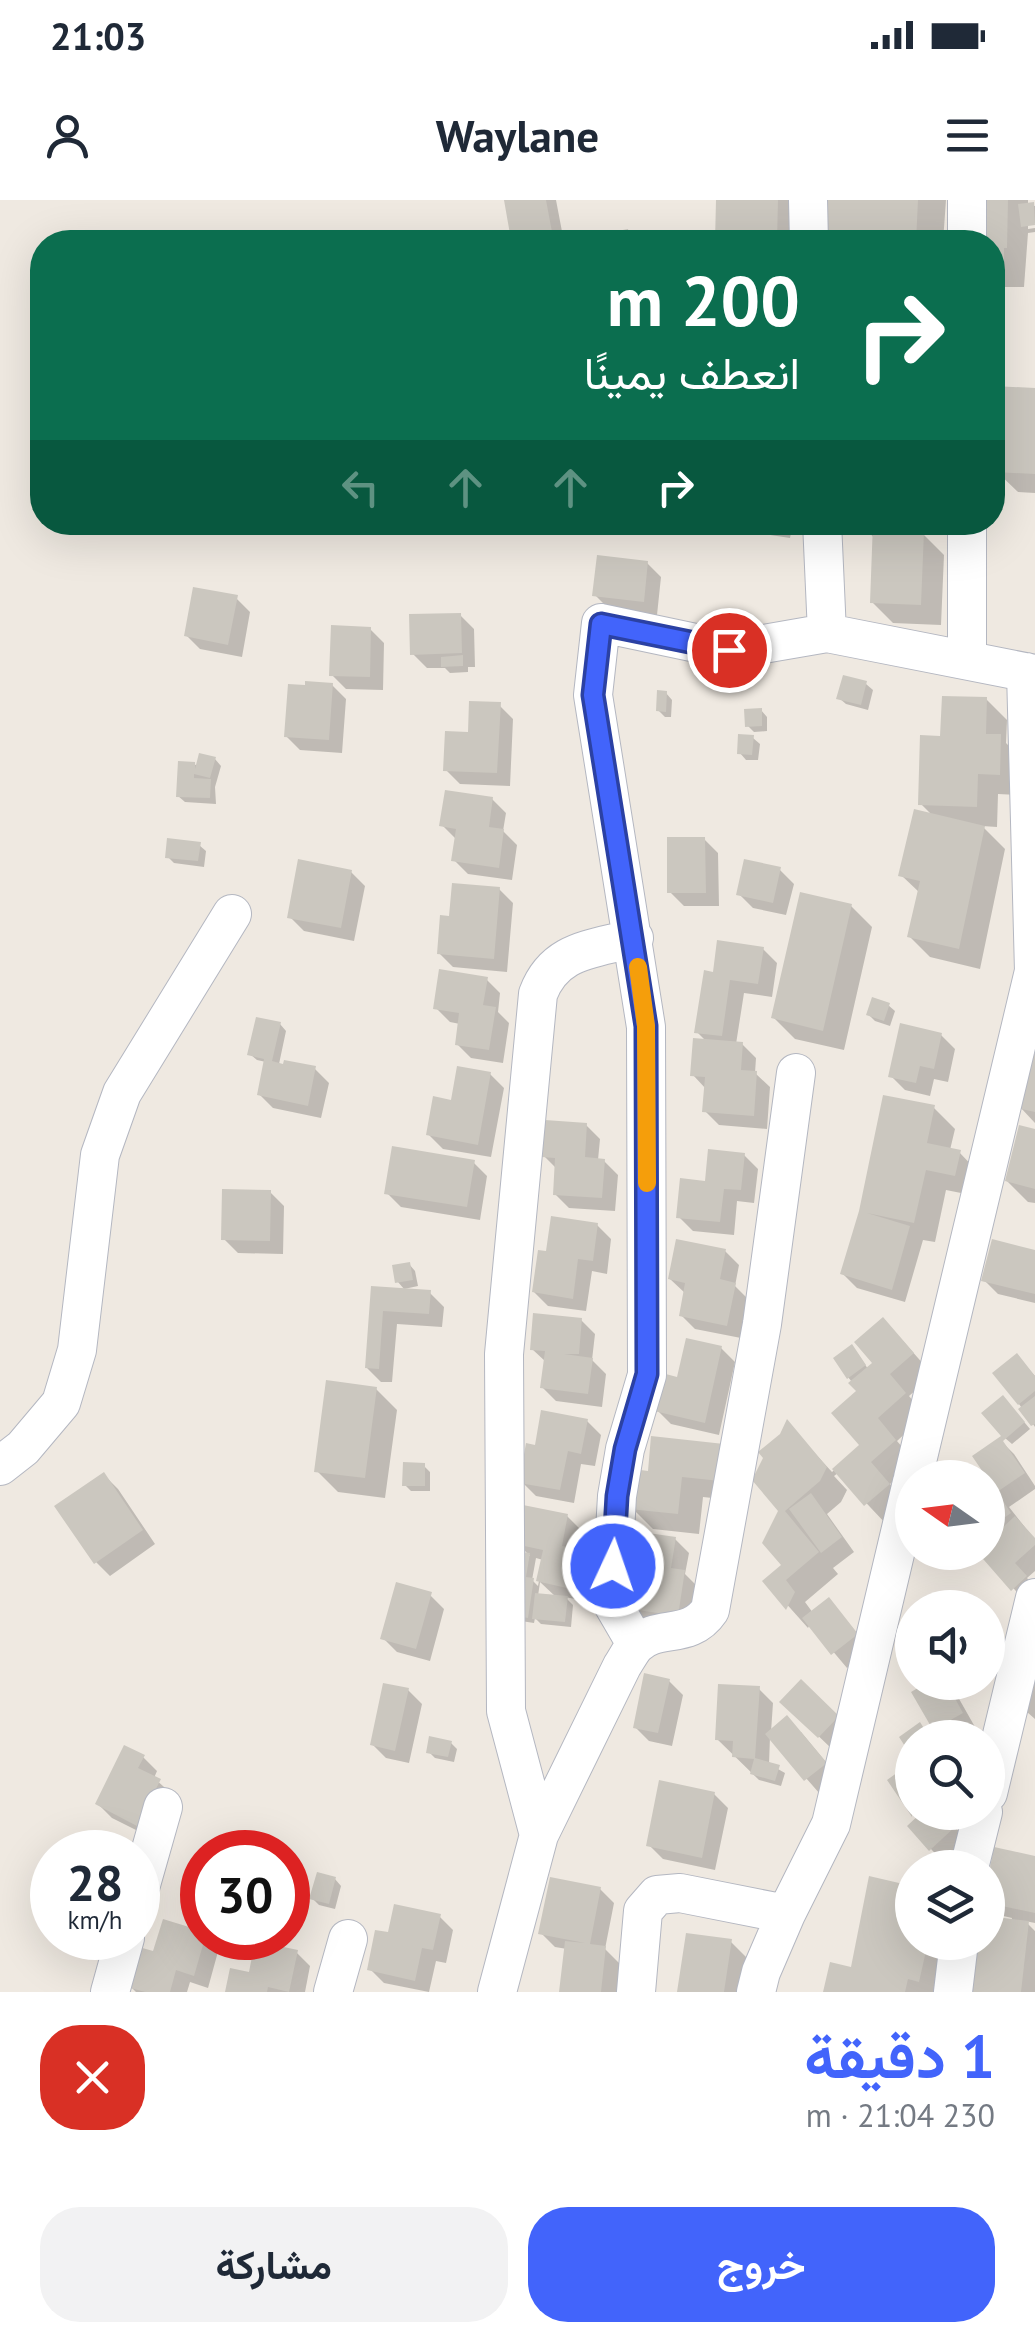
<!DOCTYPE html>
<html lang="ar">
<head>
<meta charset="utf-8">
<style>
  :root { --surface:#fff; --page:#f2f2f3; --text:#1f2937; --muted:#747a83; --accent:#4264fb }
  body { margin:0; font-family:"PT Sans",Vazirmatn,sans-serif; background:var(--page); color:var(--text); direction:rtl; height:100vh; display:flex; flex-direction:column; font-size:38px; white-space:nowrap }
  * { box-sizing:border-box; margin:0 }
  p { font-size:32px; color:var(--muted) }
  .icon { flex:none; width:55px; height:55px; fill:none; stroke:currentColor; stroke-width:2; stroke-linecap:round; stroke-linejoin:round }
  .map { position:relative; height:1792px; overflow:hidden; direction:ltr }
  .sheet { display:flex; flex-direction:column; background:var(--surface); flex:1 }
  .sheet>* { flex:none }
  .top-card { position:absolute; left:30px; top:30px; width:975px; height:305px; border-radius:40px; box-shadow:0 10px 40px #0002; direction:rtl; background:#0b6e4f; color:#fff; overflow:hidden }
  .needle { width:65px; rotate:284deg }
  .fabs { position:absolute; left:895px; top:1260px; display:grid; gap:20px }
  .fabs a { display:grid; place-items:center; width:110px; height:110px; border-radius:50%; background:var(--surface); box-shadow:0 10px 40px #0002; font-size:50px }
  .speed { position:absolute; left:30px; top:1630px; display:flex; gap:20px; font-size:50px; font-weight:700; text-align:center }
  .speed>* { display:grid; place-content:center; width:130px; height:130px; border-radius:50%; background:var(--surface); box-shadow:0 10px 40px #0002; line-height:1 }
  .speed small { font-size:25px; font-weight:400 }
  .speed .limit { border:15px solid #d22; background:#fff; color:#111 }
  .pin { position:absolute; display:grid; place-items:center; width:85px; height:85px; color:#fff; margin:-42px; border:5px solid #fff; border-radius:50%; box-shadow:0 2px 10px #0007 }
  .me { position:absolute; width:110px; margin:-55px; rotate:3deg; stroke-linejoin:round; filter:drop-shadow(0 0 8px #0008) }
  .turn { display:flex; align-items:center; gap:35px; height:210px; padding:0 40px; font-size:45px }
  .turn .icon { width:130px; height:130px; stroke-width:2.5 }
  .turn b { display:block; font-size:70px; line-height:85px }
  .lanes { display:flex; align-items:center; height:95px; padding:0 40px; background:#0003; justify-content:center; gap:50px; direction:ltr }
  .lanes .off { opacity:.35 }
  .round { display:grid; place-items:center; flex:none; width:105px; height:105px; border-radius:40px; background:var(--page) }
  .headline { display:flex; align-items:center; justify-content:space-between; height:170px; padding:0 40px }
  h1 { font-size:60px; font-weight:700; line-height:75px; color:var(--accent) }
  .cta { display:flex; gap:20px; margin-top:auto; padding:20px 40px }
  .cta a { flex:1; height:115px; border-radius:40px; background:var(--accent); color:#fff; font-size:40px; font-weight:700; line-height:115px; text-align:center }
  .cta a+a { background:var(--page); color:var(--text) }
  .status { display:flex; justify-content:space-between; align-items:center; height:70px; padding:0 50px; background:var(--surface); direction:ltr }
  .status svg { height:28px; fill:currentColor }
  header { display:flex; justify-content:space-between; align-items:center; height:130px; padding:0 40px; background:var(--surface); font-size:45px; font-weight:700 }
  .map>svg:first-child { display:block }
  .shadow { fill:#0003; fill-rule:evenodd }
  .building { fill:#cbc7bf }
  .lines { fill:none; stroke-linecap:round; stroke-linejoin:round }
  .minor-casing { stroke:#b4b7c1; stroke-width:40 }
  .minor { stroke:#fff; stroke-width:38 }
  .route-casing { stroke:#2b41a3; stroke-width:25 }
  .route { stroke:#4264fb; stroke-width:18 }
  .slow { stroke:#f59e0b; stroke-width:18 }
</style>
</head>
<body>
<div class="status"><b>21:03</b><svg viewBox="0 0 49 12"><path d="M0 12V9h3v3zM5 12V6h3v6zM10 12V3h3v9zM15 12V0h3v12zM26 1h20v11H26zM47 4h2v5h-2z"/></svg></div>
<header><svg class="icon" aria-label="menu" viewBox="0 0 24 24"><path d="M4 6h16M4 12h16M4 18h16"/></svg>Waylane<svg class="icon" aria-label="person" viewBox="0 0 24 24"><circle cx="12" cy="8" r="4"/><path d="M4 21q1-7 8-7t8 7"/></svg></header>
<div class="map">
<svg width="1035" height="1792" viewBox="0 0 1035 1792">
  <rect width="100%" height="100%" fill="#efe9e1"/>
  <path class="shadow" d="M507 0H556L564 42H518L514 38Z
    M718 0H798L797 42H718Z
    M830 0H946L943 42H832L828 38Z
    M979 0H1028V5L1035 6V23L1028 24V29L1035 28V32L1028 33 1024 87H1000L992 80V42H979Z
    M627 32 638 42H573Z
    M992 189 1035 191V293L1018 292 995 270 992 273Z
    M611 322H650V323L614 325Z
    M729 322H793L790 338 736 330Z
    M860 322H916V334H923L944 355 941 425 893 423 872 402 875 339Z
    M647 363 661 377 657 415 609 409 595 395Z
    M236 398 250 412 242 457 200 449 186 435Z
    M460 415 474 429 475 467H468V472L450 473 445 468H427L413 454Z
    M370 429 384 443 383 490 346 489 332 475Z
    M866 484 873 490 868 510 846 504 839 498Z
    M332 485 346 499 342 553 300 550 286 536Z
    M666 493 672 500 671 517H665L658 510Z
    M986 499 1007 520 1006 543 1021 558 1020 595 998 594 997 627 982 626 1005 649 980 769 930 757 909 736 920 693 901 675 933 616 921 604 943 538Z
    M499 505 513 519 510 586 460 584 446 570 470 534Z
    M761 510 767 517V531L754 532 747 525Z
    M753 538 760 544 758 560H746L740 553Z
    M215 559 221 566 215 587 216 604 185 602 178 596 180 564 198 565Z
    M492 599 506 613 503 631 517 645 512 680 468 674 454 660 457 640 442 625Z
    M704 639 718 653 719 706H684L670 692Z
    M199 645 206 651 204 667 174 663 168 657Z
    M780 670 794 684 786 715 753 708 739 694Z
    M351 672 365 686 354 741 304 731 290 717Z
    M499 689 513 703 507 772 453 767 439 753 452 719Z
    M851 706 872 727 844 850 795 839 774 818Z
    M763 749 777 763 772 797 744 793 736 844H742L756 858 755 873 770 887 767 929 719 925 705 911 706 889 693 875 707 842 697 832 715 774Z
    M486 779 500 793 498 812 509 823 503 863 471 858 457 844 460 824 450 822 436 808Z
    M888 805 895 811 890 826 875 821 869 815Z
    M280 824 286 831 279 864 315 869 329 883 321 918 273 908 259 894 266 862 257 860 250 854Z
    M941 835 955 849 948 882 934 879 930 896 905 890 891 876Z
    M1035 857V923L1020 907Z
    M490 874 504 888 491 957 443 949 429 935 453 903Z
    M934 908 955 929 950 950 959 952 980 974 976 996 946 990 935 1042 923 1040 905 1102 857 1088 843 1074 861 1011Z
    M586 925 600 939 598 960 604 961 618 975 615 1011 569 1008 555 994 557 969 544 956Z
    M1035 931V1003L1028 1002 1007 981Z
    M744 955 758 969 754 1003 737 1001 734 1035 693 1031 679 1017 707 984Z
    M473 962 487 976 480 1020 401 1007 387 993Z
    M270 992 284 1006 283 1054 238 1053 224 1039Z
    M597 1025 611 1039 607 1074 592 1071 586 1111 548 1106 534 1092 548 1053Z
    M725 1051 739 1065 735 1086 748 1099 741 1138 695 1129 681 1115 686 1094 670 1079Z
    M1035 1052V1103L998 1094 984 1080Z
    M409 1064 415 1071 418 1086 404 1089 398 1082Z
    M373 1088 430 1093 444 1107 442 1127 397 1124 392 1182H381L367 1168Z
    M581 1120 595 1134 592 1160 606 1174 602 1207 556 1201 542 1187 546 1162 532 1149Z
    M903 1141 933 1175 909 1196 925 1215 897 1241 915 1262 890 1284 909 1306 887 1325 838 1273 834 1276 847 1290 841 1302 827 1314 854 1352 833 1368 838 1374 805 1402 813 1413 829 1400 870 1449 847 1468 810 1424 808 1428 766 1381 784 1366 781 1311 782 1236 788 1224 832 1272 862 1245 859 1191 848 1177 858 1154 868 1169Z
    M721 1148 735 1162 719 1235 671 1224 657 1210 679 1180Z
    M1017 1156 1035 1176V1227L1019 1204Z
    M376 1189 397 1210 385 1298 338 1292 317 1271Z
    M1009 1204 1030 1229 1012 1244 1005 1238Z
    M587 1221 601 1235 595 1266 581 1264 574 1303 536 1296 522 1282Z
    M1000 1240 1014 1254 1035 1286V1289L1009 1307 1035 1340V1371L1027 1378 1035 1387 1027 1403 980 1352H988V1344L994 1338 988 1331V1285L992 1282Z
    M723 1246 740 1301 703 1297 699 1334 653 1329 632 1308Z
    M424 1266 430 1272V1291H411L405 1285Z
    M104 1275 118 1289 155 1344 110 1376 96 1362Z
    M567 1316 581 1330 577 1350 592 1365 585 1401 565 1397 573 1405 571 1427 541 1424 535 1418 534 1423 521 1421 524 1355 530 1356 518 1344ZM536 1358 543 1360 538 1386 532 1380ZM540 1382 556 1397 538 1396Z
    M675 1339 689 1353 685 1374 698 1387 692 1428 648 1422 634 1408 638 1381 624 1367Z
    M430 1395 444 1409 430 1461 397 1452 383 1438Z
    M988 1439 1005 1463 988 1475Z
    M1035 1478V1519L1027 1512Z
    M669 1481 683 1495 672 1546 649 1541 635 1527Z
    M801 1482 851 1531 833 1550 783 1502Z
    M933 1482H978L958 1497 975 1527 958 1538H943L935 1529Z
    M759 1489 773 1503 771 1532H801L839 1578 820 1594 770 1537 769 1564 785 1573 781 1586 759 1580 717 1539Z
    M408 1490 422 1504 409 1563 386 1558 372 1544Z
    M451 1543 457 1549 454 1562 435 1558 429 1552Z
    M143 1557 157 1571 154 1578 173 1595 152 1638 112 1618 98 1604Z
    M912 1566V1612H951L946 1616 968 1642 944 1663 931 1649 918 1619 914 1614 890 1580Z
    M714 1594 728 1608 715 1670 663 1659 649 1645Z
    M996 1650 1035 1658V1723L1025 1721 1035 1731V1792H969L988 1742V1719L1011 1722 1012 1718 999 1715 988 1703Z
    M335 1679 341 1686 335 1709 319 1705 312 1698Z
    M871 1679 912 1688V1742H953L941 1792H825L853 1770Z
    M600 1689 614 1703 605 1749 626 1770 624 1792H562L567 1749 555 1747 541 1733Z
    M439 1716 453 1730 446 1763 436 1761 429 1792 384 1783 370 1769 390 1735Z
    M202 1738H209L219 1748 208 1788 190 1782 187 1792H136L130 1786 155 1754Z
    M731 1742 758 1769 755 1792H679Z
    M296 1752 310 1766 305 1792H228L250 1775Z"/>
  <path class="building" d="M504 0H546L552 32 511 40Z
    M716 0H778L777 42H715Z
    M827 0H918L916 42 825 39Z
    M977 0H1008L1007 48H1004V67H992V42H977Z
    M1034 2 1035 25 1021 27 1018 4Z
    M628 29 631 42H564V41Z
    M992 186 1035 188V274L994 272 997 230H992Z
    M873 322H896L895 331H924L921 405 870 403Z
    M597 355 648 361 644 402 592 396Z
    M193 387 238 395 228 445 184 436Z
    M461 413 462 453 410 455 409 414Z
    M331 425 371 427 370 477 329 476Z
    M463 455V466L441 467V457Z
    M843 475 867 481 861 505 836 499Z
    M305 481 333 483 329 540 284 537 288 484 305 485Z
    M657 490 667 491 666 512 656 511Z
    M942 496 987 497 986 534H1001L1000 575 978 574 977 607 918 605 920 535 940 536Z
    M469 501 501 502 497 573 443 571 445 531 468 532Z
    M762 508V526L745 527 744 509Z
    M738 534 754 535 752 555 737 554Z
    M199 553 216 557 210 578 194 574V578L211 579 210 598 176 597 178 561 195 562V569Z
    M445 590 493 597 489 627 504 629 499 668 451 661 456 629 439 626Z
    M914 609 985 626 959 749 907 737 920 681 898 676Z
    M667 637H705L706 693H667Z
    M167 638 201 642 198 661 165 658Z
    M298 659 352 670 341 728 287 718Z
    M744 659 781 667 773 703 736 695Z
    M452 683 500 687 494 759 437 754 440 715 449 716Z
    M800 692 852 704 823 831 771 818Z
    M717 740 764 747 758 784 730 780 722 836 694 833 704 770 713 772Z
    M439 769 488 777 483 805 496 807 489 850 455 845 459 813 433 809Z
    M872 797 890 803 884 821 866 815Z
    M256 817 281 822 272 861 283 864 284 860 316 866 308 906 257 895 264 859 247 855Z
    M900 823 942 833 934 869 920 866 916 883 888 877Z
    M693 838 743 842 741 870 757 871 754 916 702 912 705 877 690 876Z
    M1030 853 1035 854V912L1017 908Z
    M457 866 491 872 478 945 426 935 433 896 451 900Z
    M883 895 935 905 927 943 961 950 955 976 926 970 914 1023 867 1013 910 1026 892 1090 840 1074 859 1011Z
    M545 920 587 923 585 957 605 959 602 998 553 995 555 958 542 957Z
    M1019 925 1035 929V989L1005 981Z
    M392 946 475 960 467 1007 384 994Z
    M708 949 745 953 741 990 724 989 720 1022 676 1018 680 978 705 981Z
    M222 989 271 990 270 1041 221 1040Z
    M551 1016 598 1023 593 1061 578 1059 573 1099 532 1092 538 1050 546 1051Z
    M676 1039 726 1049 720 1079 736 1083 727 1126 679 1116 685 1083 668 1079Z
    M992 1039 1035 1050V1094L981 1081Z
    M410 1062 413 1080 395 1083 392 1065Z
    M371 1086 431 1090 429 1114 383 1111 379 1169 365 1168Z
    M533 1113 582 1118 579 1154H564L593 1158 588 1194 540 1188 545 1151 530 1150Z
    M883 1117 914 1153 890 1174 906 1193 878 1218 896 1240 871 1262 890 1284 864 1306 832 1269 859 1245 831 1213 856 1191 848 1183 872 1163 854 1142Z
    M686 1138 722 1146 705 1223 654 1211 662 1173 677 1177Z
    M852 1144 866 1165 847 1179 833 1158Z
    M1017 1153 1035 1176V1191L1018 1205 992 1173Z
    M326 1180 377 1187 365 1278 314 1272Z
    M1003 1195 1025 1222 1003 1241 1025 1273 997 1292 1011 1313 988 1329 989 1281 972 1256 1001 1236 981 1213Z
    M1035 1196V1224L1031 1226 1018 1209Z
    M541 1210 588 1219 581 1254 568 1251 560 1290 519 1283 526 1243 535 1245Z
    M787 1219 827 1267 820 1281 785 1311 819 1352 786 1380 795 1392 786 1410 762 1381 781 1365 762 1343 778 1311 752 1280 763 1258 758 1252 780 1234Z
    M651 1236 724 1244 720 1281 682 1277 678 1314 629 1309 633 1269 648 1271Z
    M403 1262 425 1263V1286H402Z
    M104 1272 143 1330 94 1364 54 1306Z
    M811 1293 842 1337 821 1353 789 1309Z
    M523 1305 568 1314 562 1346 579 1349 571 1389 536 1381 543 1350 515 1344Z
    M1015 1316 1035 1338V1345L1015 1363 1027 1376 1011 1391 977 1352H988V1341Z
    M627 1330 676 1337 671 1368 685 1370 678 1416 631 1409 637 1370 621 1368Z
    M522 1352 530 1353 526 1377 534 1378 528 1418 512 1415Z
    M396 1382 432 1392 416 1449 380 1439Z
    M535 1393 568 1396 565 1422 532 1419Z
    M954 1394 964 1408H936Z
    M829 1397 858 1434 831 1455 802 1418Z
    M644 1473 670 1479 658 1533 633 1528Z
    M801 1479 839 1516 818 1538 779 1502Z
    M928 1482H946L963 1513 933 1530 911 1492Z
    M383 1483 409 1488 395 1551 370 1545Z
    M718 1484 760 1486 755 1558 780 1565 775 1581 750 1574 754 1559 732 1557 733 1541 715 1540Z
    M787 1515 827 1563 804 1581 765 1534Z
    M920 1522 930 1538H912V1557L899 1537Z
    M429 1536 452 1541 448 1557 426 1553Z
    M124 1545 145 1555 138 1568 161 1579 137 1626 95 1604Z
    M912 1562V1617L887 1580Z
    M659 1580 715 1592 702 1658 646 1646Z
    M922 1612H944L956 1626 929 1651 907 1626Z
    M994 1647 1035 1656V1713L988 1703V1678Z
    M317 1672 336 1677 329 1704 309 1699Z
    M869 1676 912 1686V1742H928L919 1782 908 1779 905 1792H823L830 1762 851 1767Z
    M550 1677 601 1687 590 1744 606 1746 601 1792H559L565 1741 585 1743 538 1734Z
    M394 1704 441 1714 433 1750 422 1748 415 1781 367 1770 375 1730 388 1732Z
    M988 1716 1029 1721 1021 1792H966L972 1742H988Z
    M163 1719 202 1731 205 1738 194 1776 176 1770 170 1792H145L127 1787 139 1747 153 1751Z
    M686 1733 732 1739 724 1792H677Z
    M255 1741 298 1750 289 1792 268 1787 267 1792H225L230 1768 249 1772Z"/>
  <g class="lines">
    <g class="minor-casing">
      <path id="minor" d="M808 0 809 42
        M967 0V42
        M822 322 827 433
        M967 322V459
        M0 1266 23 1248 61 1203 77 1150 100 955 122 893 232 714
        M913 1278 1034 771 1026 472
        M636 1444 611 1401 617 1296 625 1249 647 1175 646 827 593 495 601 423 729 450 827 433 1035 474
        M988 1593 1035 1398
        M539 1635 506 1511 504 1154 538 794C555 749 592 750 634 738
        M969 1668 983 1612
        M138 1695 163 1607
        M110 1792 125 1738
        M333 1792 348 1739
        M497 1792 539 1635 622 1466C626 1460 631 1450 636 1445 658 1423 689 1441 710 1410L762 1124 796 873
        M636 1792 643 1711 657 1695 680 1693 786 1714
        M756 1792 761 1772 786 1714 831 1624 912 1282
        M953 1792 959 1742"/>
    </g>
    <use href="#minor" class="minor"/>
  </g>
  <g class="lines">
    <g class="route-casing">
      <path id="route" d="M613 1366 617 1296 625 1249 647 1174 646 826 593 495 601 424 729 450"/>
    </g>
    <use href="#route" class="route"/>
    <path class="slow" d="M638 767 646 826 647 983"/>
  </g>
</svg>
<div class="fabs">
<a><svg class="needle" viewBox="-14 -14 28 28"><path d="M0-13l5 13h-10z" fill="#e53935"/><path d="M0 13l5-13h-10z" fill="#747a83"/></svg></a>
<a><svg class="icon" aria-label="sound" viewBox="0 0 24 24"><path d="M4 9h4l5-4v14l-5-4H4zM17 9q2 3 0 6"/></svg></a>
<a><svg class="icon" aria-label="search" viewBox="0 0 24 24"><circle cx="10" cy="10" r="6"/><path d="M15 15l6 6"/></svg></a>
<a><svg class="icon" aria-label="layers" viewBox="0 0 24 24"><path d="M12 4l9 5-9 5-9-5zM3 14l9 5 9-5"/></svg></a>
</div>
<div class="speed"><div>28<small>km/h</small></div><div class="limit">30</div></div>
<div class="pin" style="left:729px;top:450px;background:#d93025"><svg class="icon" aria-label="arrive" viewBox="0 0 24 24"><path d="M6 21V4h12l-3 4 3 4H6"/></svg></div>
<svg class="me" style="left:613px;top:1366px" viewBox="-20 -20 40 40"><circle r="17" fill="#4264fb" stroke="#fff" stroke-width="3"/><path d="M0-11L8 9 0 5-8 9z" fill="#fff"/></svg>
<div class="top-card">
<div class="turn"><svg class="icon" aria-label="right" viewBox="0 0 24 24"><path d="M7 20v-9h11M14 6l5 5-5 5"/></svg><div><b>200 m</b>انعطف يمينًا</div></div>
<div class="lanes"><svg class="icon off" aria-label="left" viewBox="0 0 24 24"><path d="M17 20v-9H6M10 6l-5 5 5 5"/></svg><svg class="icon off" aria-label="ahead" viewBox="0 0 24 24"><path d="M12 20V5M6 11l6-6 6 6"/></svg><svg class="icon off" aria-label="ahead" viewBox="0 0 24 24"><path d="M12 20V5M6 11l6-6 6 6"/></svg><svg class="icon" aria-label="right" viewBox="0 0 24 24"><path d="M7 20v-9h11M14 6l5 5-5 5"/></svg></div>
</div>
</div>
<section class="sheet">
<div class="headline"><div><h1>1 دقيقة</h1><p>230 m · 21:04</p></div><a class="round" style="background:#d93025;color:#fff"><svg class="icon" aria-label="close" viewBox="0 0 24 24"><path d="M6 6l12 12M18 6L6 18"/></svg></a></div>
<div class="cta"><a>خروج</a><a>مشاركة</a></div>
</section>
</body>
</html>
